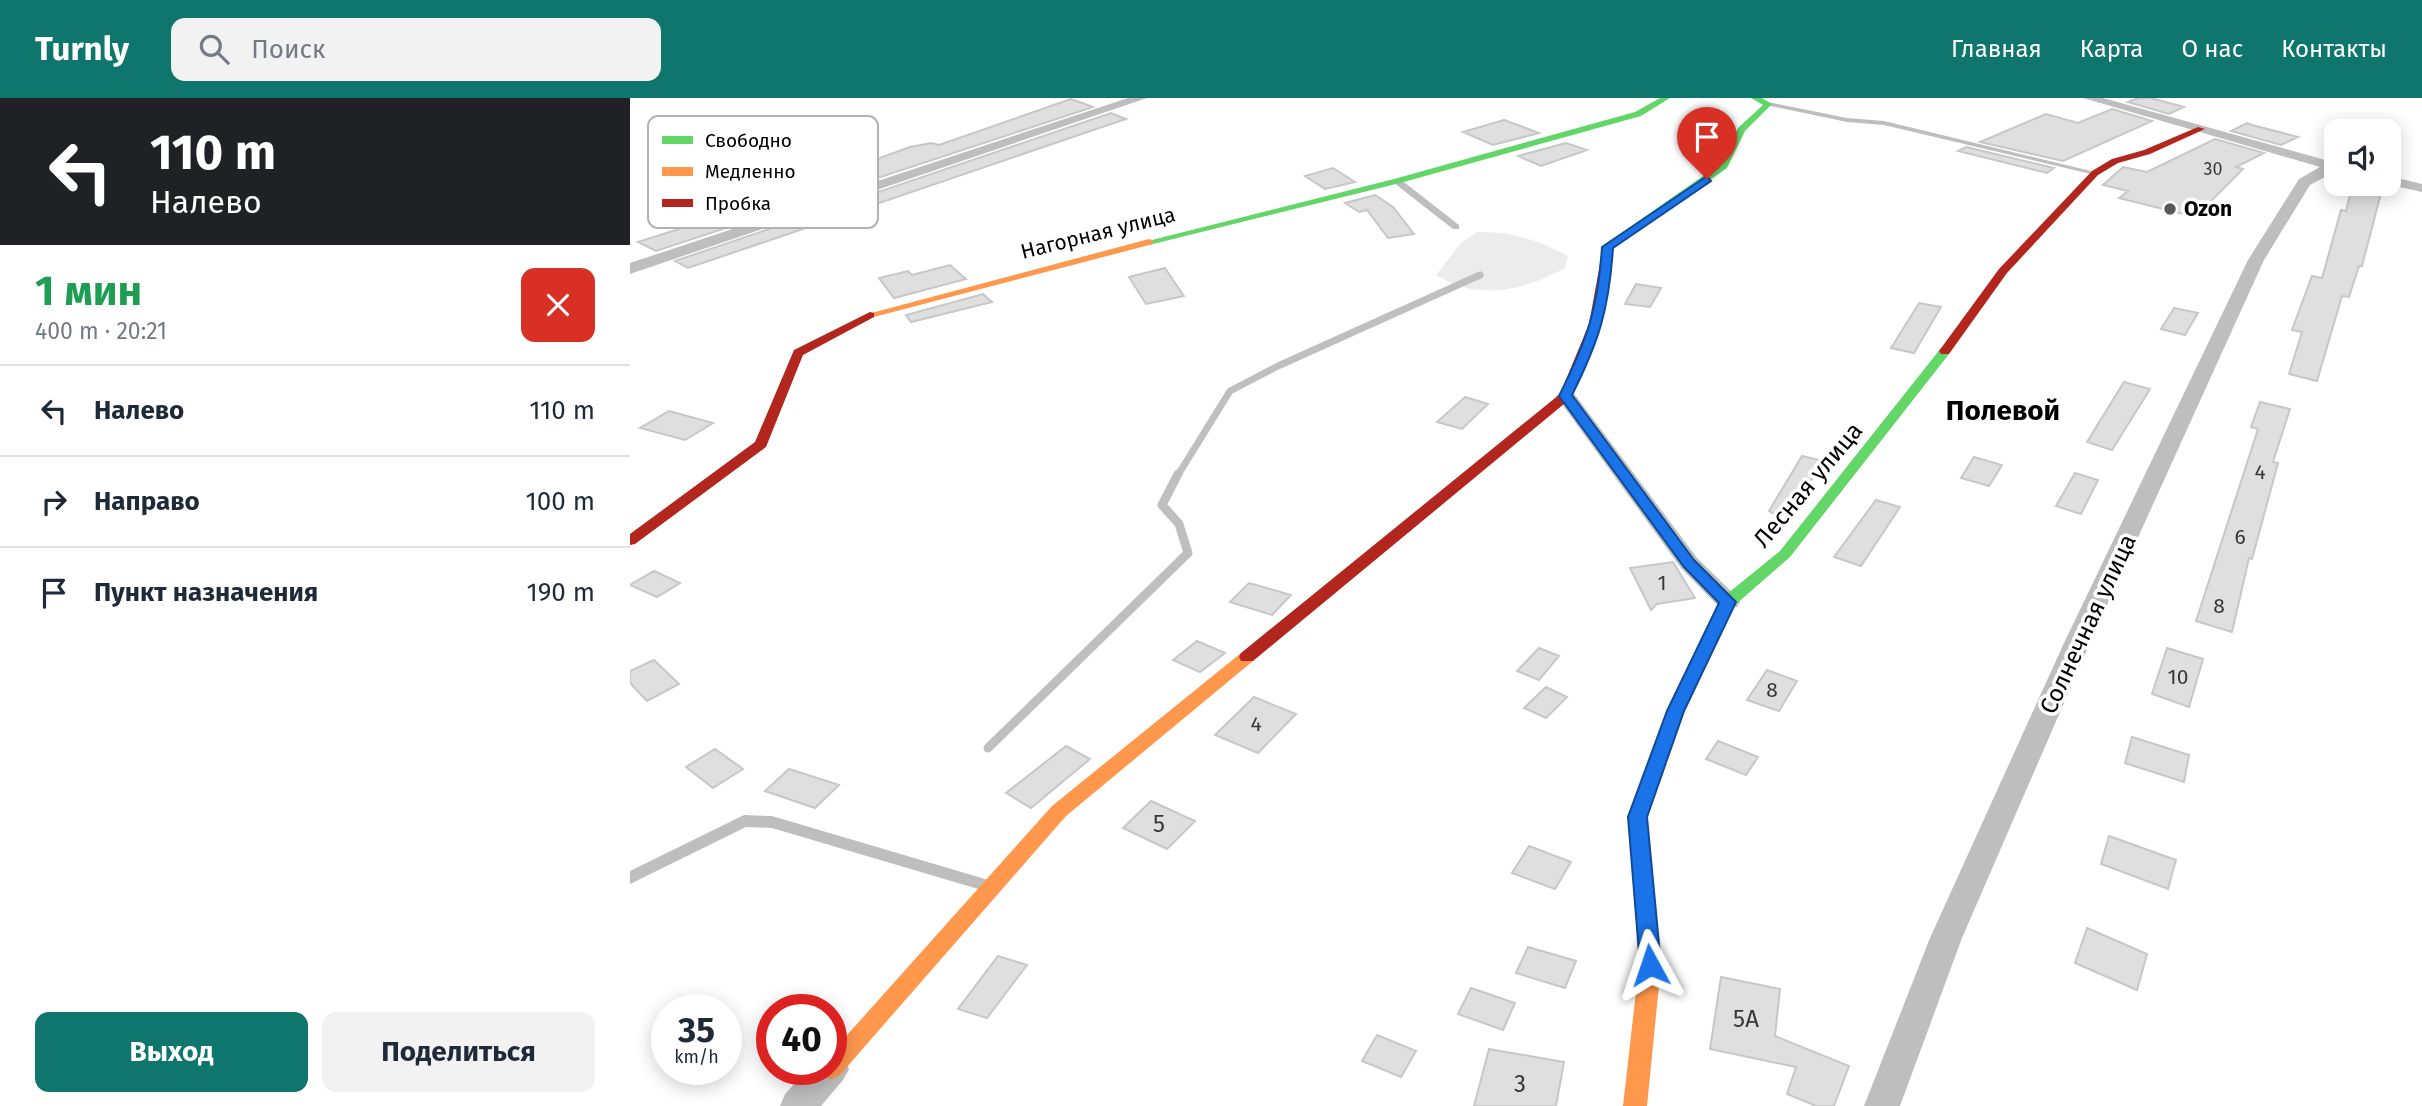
<!DOCTYPE html>
<html lang="ru">
<head>
<meta charset="utf-8">
<style>
  :root { --surface:#fff; --page:#f2f2f3; --text:#1f2937; --muted:#747a83; --line:#e0e1e3; --accent:#0f766e }
  body { margin:0; font-family:"Fira Sans",sans-serif; background:var(--page); color:var(--text); height:100vh; display:flex; flex-direction:column; font-size:26px; white-space:nowrap }
  * { box-sizing:border-box; margin:0 }
  p { font-size:23px; color:var(--muted) }
  .icon { flex:none; width:38px; height:38px; fill:none; stroke:currentColor; stroke-width:2; stroke-linecap:round; stroke-linejoin:round }
  .map { position:relative; flex:1; overflow:hidden }
  .details { display:flex; flex-direction:column; background:var(--surface); width:630px }
  .details>* { flex:none }
  .top-card { background:#202124; color:#fff; overflow:hidden }
  .tools { position:absolute; left:1694px; top:21px; display:grid; gap:14px }
  .tools a { display:grid; place-items:center; width:77px; height:77px; border-radius:14px; background:var(--surface); box-shadow:0 4px 18px #0003; font-size:35px }
  .speed { position:absolute; left:21px; top:896px; display:flex; gap:14px; font-size:35px; font-weight:700; text-align:center }
  .speed>* { display:grid; place-content:center; width:91px; height:91px; border-radius:50%; background:var(--surface); box-shadow:0 4px 18px #0003; line-height:1 }
  .speed small { font-size:18px; font-weight:400 }
  .speed .limit { border:10px solid #d22; background:#fff; color:#111 }
  .pin { position:absolute; display:grid; place-items:center; width:60px; height:60px; color:#fff; margin:-72px -30px; border-radius:50% 50% 50% 0; rotate:-45deg; box-shadow:0 0 7px #0007 }
  .pin .icon { rotate:45deg }
  .me { position:absolute; width:77px; margin:-38px; rotate:355deg; stroke-linejoin:round; filter:drop-shadow(0 0 5px #0008) }
  .turn { display:flex; align-items:center; gap:24px; height:147px; padding:0 35px; font-size:32px }
  .turn .icon { width:91px; height:91px; stroke-width:2.5 }
  .turn b { display:block; font-size:49px; line-height:60px }
  .round { display:grid; place-items:center; flex:none; width:74px; height:74px; border-radius:14px; background:var(--page) }
  .head { display:flex; align-items:center; justify-content:space-between; height:119px; padding:0 35px }
  h1 { font-size:42px; font-weight:700; line-height:52px; color:#1e9e55 }
  .action { display:flex; gap:14px; margin-top:auto; padding:14px 35px }
  .action a { flex:1; height:80px; border-radius:14px; background:var(--accent); color:#fff; font-size:28px; font-weight:700; line-height:80px; text-align:center }
  .action a+a { background:var(--page); color:var(--text) }
  ul { padding:0; list-style:none }
  li { display:flex; align-items:center; gap:21px; height:91px; padding:0 35px; border-top:2px solid var(--line) }
  li div { flex:1 }
  li b { display:block; font-size:26px }
  li em { font-style:normal }
  header { display:flex; align-items:center; gap:42px; box-sizing:border-box; height:98px; padding:0 35px; background:var(--accent); color:#fff }
  header strong { font-size:33px }
  nav { display:flex; gap:38px; margin-inline-start:auto; font-size:24px }
  .search { width:490px; height:63px; background:var(--page); display:flex; align-items:center; gap:18px; box-sizing:border-box; padding:0 24px; border-radius:14px; color:var(--muted); font-size:26px }
  main { display:flex; flex:1; min-height:0 }
  .map>svg:first-child { display:block }
  .green { fill:#ececec }
  .lines { fill:none; stroke-linecap:round; stroke-linejoin:round }
  .stream-far1 { stroke:#bfbfbf; stroke-width:7 }
  .stream { stroke:#bfbfbf; stroke-width:9 }
  .building { fill:#dfdfdf; stroke:#c7c7c7; stroke-width:2 }
  .lane { fill:#bebebe; fill-rule:evenodd }
  .street { fill:#bebebe; fill-rule:evenodd }
  .fast { fill:#63d668; fill-rule:evenodd }
  .slow { fill:#ff974d; fill-rule:evenodd }
  .jam { fill:#b3261e; fill-rule:evenodd }
  .route { fill:#1a73e8; stroke:#114b97; stroke-width:2 }
  .poi-dot { fill:#595959; stroke:#fff; stroke-width:2.5 }
  .labels { text-anchor:middle; stroke-width:7; stroke-linejoin:round; paint-order:stroke }
  .far-number-label { font-size:18px; fill:#383838 }
  .far-poi-label { font-size:21px; font-weight:bold; fill:#000; stroke:#fff; text-anchor:start }
  .far-street-label { font-size:21px; fill:#000; stroke:#fff }
  .number-label { font-size:21px; fill:#383838 }
  .street-label { font-size:24px; fill:#000; stroke:#fff }
  .near-number-label { font-size:24px; fill:#383838 }
  .quarter-label { font-size:28px; font-weight:bold; fill:#000; stroke:#fff }
  .key { fill:#fff; stroke:#b2b2b2; stroke-width:2 }
  .key-label { font-size:19px; fill:#000 }
</style>
</head>
<body>
<header>
<strong>Turnly</strong>
<div class="search"><svg class="icon" aria-label="search" viewBox="0 0 24 24"><circle cx="10" cy="10" r="6"/><path d="M15 15l6 6"/></svg>Поиск</div>
<nav><a>Главная</a><a>Карта</a><a>О нас</a><a>Контакты</a></nav>
</header>
<main>
<section class="details">
<div class="top-card">
<div class="turn"><svg class="icon" aria-label="left" viewBox="0 0 24 24"><path d="M17 20v-9H6M10 6l-5 5 5 5"/></svg><div><b>110 m</b>Налево</div></div>
</div>
<div class="head"><div><h1>1 мин</h1><p>400 m · 20:21</p></div><a class="round" style="background:#d93025;color:#fff"><svg class="icon" aria-label="close" viewBox="0 0 24 24"><path d="M6 6l12 12M18 6L6 18"/></svg></a></div>
<ul>
<li><svg class="icon" aria-label="left" viewBox="0 0 24 24"><path d="M17 20v-9H6M10 6l-5 5 5 5"/></svg><div><b>Налево</b></div><em>110 m</em></li>
<li><svg class="icon" aria-label="right" viewBox="0 0 24 24"><path d="M7 20v-9h11M14 6l5 5-5 5"/></svg><div><b>Направо</b></div><em>100 m</em></li>
<li><svg class="icon" aria-label="arrive" viewBox="0 0 24 24"><path d="M6 21V4h12l-3 4 3 4H6"/></svg><div><b>Пункт назначения</b></div><em>190 m</em></li>
</ul>
<div class="action"><a>Выход</a><a>Поделиться</a></div>
</section>
<div class="map">
<svg width="1792" height="1008" viewBox="0 0 1792 1008">
  <rect width="100%" height="100%" fill="#fff"/>
  <path class="green" d="M847 134C880 133 909 142 938 158L935 170C893 193 848 203 806 177L831 145Z"/>
  <g class="lines">
    <path class="stream-far1" d="M548 377 600 293 648 268 850 177"/>
    <path class="stream" d="M358 650 558 455 549 426 532 407 548 376"/>
  </g>
  <path class="building" d="M1508 0H1521L1554 9 1539 16 1498 4Z
    M441 1 463 9 26 153 8 144 222 76 214 73 280 49 301 45 309 47Z
    M1482 11 1522 23 1433 63 1350 44 1416 16 1448 25Z
    M481 15 496 21 58 170 45 163Z
    M874 22 909 35 863 47 833 34Z
    M1617 25 1622 27 1668 39 1651 47 1601 33Z
    M1585 41 1634 55 1606 69 1613 71 1565 119 1489 100 1498 93 1473 87 1493 69 1517 74Z
    M936 45 957 52 911 68 888 58Z
    M1336 49 1424 70 1417 75 1328 53Z
    M703 70 725 84 695 91 675 78Z
    M1722 89 1751 95 1732 168H1729L1719 199 1712 198 1687 283 1659 276 1672 234 1662 232 1682 178 1692 180 1711 112 1716 113Z
    M745 97 763 109 784 136 758 140 737 112 729 114 715 105Z
    M320 167 336 181 264 200 249 180 278 173 282 177Z
    M535 170 554 198 516 206 499 179Z
    M1006 186 1031 190 1020 209 995 206Z
    M353 196 362 204 281 224 276 217Z
    M1289 205 1311 209 1284 255 1261 250Z
    M1544 210 1568 215 1555 237 1531 231Z
    M1494 284 1520 291 1482 352 1457 344Z
    M835 299 858 306 832 331 807 324Z
    M1630 304 1660 311 1643 364 1648 365 1622 461 1619 460 1602 534 1566 523 1628 331 1621 329Z
    M39 313 83 325 55 342 10 330Z
    M1172 358 1198 364 1147 418 1139 413Z
    M1344 359 1372 367 1359 388 1331 380Z
    M1445 375 1468 382 1451 416 1426 408Z
    M1246 402 1270 409 1231 468 1204 459Z
    M1043 464 1065 500 1027 506 1021 512 1000 470Z
    M24 473 50 485 27 499 0 487Z
    M619 485 661 497 642 517 600 504Z
    M567 543 595 555 570 574 543 562Z
    M909 550 929 558 909 582 887 573Z
    M1537 550 1573 561 1559 609 1522 596Z
    M24 562 49 586 17 603 0 585V573Z
    M1137 572 1167 583 1149 613 1117 602Z
    M916 589 937 599 916 620 894 610Z
    M624 599 666 616 628 655 585 637Z
    M1502 639 1559 657 1554 684 1495 665Z
    M1088 643 1128 659 1116 677 1076 661Z
    M436 648 460 661 401 710 376 695Z
    M85 651 113 671 83 690 56 669Z
    M159 671 209 687 185 710 135 693Z
    M521 703 565 723 537 751 493 730Z
    M1479 738 1546 762 1538 791 1471 766Z
    M899 748 941 764 925 791 882 775Z
    M1457 830 1517 856 1507 892 1445 865Z
    M898 849 946 863 935 890 886 875Z
    M368 858 397 867 357 920 328 911Z
    M1091 879 1150 891 1145 938 1219 968 1204 1008H1186L1157 996 1166 969 1080 951Z
    M841 890 885 905 873 932 828 916Z
    M747 937 786 953 771 979 732 963Z
    M859 951 934 964 926 1008H844Z"/>
  <g class="lines">
    <path class="lane" d="M1138 4 1217 20 1254 23 1469 75 1465 77 1254 27 1217 24 1136 7V5Z
      M764 81H770L829 127V131H823L764 85Z
      M114 717 142 718 355 781 360 783 363 787 360 791 355 793 142 730 116 729 0 786V773Z"/>
    <path class="street" d="M498 0H517L0 176V165Z
      M1453 0H1473L1706 65V73L1680 87 1634 162 1460 545 1332 840 1270 1008H1234L1300 840 1434 545 1618 162 1669 81 1690 69Z
      M1759 78 1792 86V94L1756 86Z
      M936 292 943 294 1067 460 1107 499 1110 504 1107 509H1089L1051 470 926 298Z
      M201 955 213 960 219 971 213 982 191 1008H150L155 996 178 971H201Z"/>
    <path class="fast" d="M1030 0H1040L1011 18 770 85 519 147 514 144 764 81 1005 14Z
      M1121 0H1132L1142 6 1115 33 1097 70 1001 138H993V134L1090 66 1108 30 1133 7Z
      M1315 249 1319 250V256L1160 459 1105 507 1090 537H1078L1076 533 1092 500 1150 453 1311 250Z"/>
    <path class="slow" d="M519 141 523 142V146L240 220 234 217Z
      M1084 528 1092 533 1055 613 1017 719 1031 867 1017 1008H993L1009 867 999 719 1037 613 1076 533Z
      M617 554 625 559 623 563 436 718 209 978 201 981 193 978 190 971H201V955L422 708 611 555Z"/>
    <path class="jam" d="M1568 29 1575 31 1520 56 1488 65 1468 77 1377 175 1319 256H1311L1309 253 1369 171 1462 73 1482 61 1514 52Z
      M993 134 1002 136 983 150 971 226 940 301 623 563H611L609 559 611 555 930 296 959 226 973 149Z
      M240 214 244 215V219L173 257 136 349 5 446 0 447V436L125 344 164 252Z"/>
  </g>
  <path class="route" d="M1077 78 1081 83 983 150C979 211 969 243 942 297L1064 462 1106 504 1054 613 1017 719 1031 867 1028 873 1020 876 1013 873 1010 867 998 719 1037 613 1089 505 1054 469 929 298C957 242 968 211 972 149Z"/>
  <circle class="poi-dot" cx="1540" cy="111" r="7"/>
  <g class="labels">
    <g class="far-number-label">
      <text x="1583" y="77">30</text>
    </g>
    <g class="far-poi-label">
      <text x="1554" y="118">Ozon</text>
    </g>
    <g class="far-street-label">
      <text transform="translate(468 135) rotate(-14)" y="7">Нагорная улица</text>
    </g>
    <g class="number-label">
      <text x="1630" y="381">4</text>
      <text x="1610" y="446">6</text>
      <text x="1032" y="492">1</text>
      <text x="1589" y="515">8</text>
      <text x="1548" y="586">10</text>
      <text x="1142" y="599">8</text>
      <text x="626" y="633">4</text>
    </g>
    <g class="street-label">
      <text transform="translate(1178 387) rotate(-50)" y="8">Лесная улица</text>
      <text transform="translate(1458 526) rotate(-65)" y="8">Солнечная улица</text>
    </g>
    <g class="near-number-label">
      <text x="529" y="734">5</text>
      <text x="1116" y="929">5А</text>
      <text x="890" y="994">3</text>
    </g>
    <g class="quarter-label">
      <text x="1373" y="322">Полевой</text>
    </g>
  </g>
  <rect x="18" y="18" width="230" height="112" rx="10" class="key"/>
  <rect x="32" y="38" width="31" height="8" fill="#63d668"/>
  <rect x="32" y="69" width="31" height="9" fill="#ff974d"/>
  <rect x="32" y="101" width="31" height="8" fill="#b3261e"/>
  <g class="key-label">
    <text x="75" y="49">Свободно</text>
    <text x="75" y="80">Медленно</text>
    <text x="75" y="112">Пробка</text>
  </g>
</svg>
<div class="tools">
<a><svg class="icon" aria-label="sound" viewBox="0 0 24 24"><path d="M4 9h4l5-4v14l-5-4H4zM17 9q2 3 0 6"/></svg></a>
</div>
<div class="speed"><div>35<small>km/h</small></div><div class="limit">40</div></div>
<div class="pin" style="left:1077px;top:81px;background:#d93025"><svg class="icon" aria-label="arrive" viewBox="0 0 24 24"><path d="M6 21V4h12l-3 4 3 4H6"/></svg></div>
<svg class="me" style="left:1020px;top:867px" viewBox="-20 -20 40 40"><path d="M0-17L14 15 0 8-14 15z" fill="#1a73e8" stroke="#fff" stroke-width="4"/></svg>
</div>
</main>
</body>
</html>
